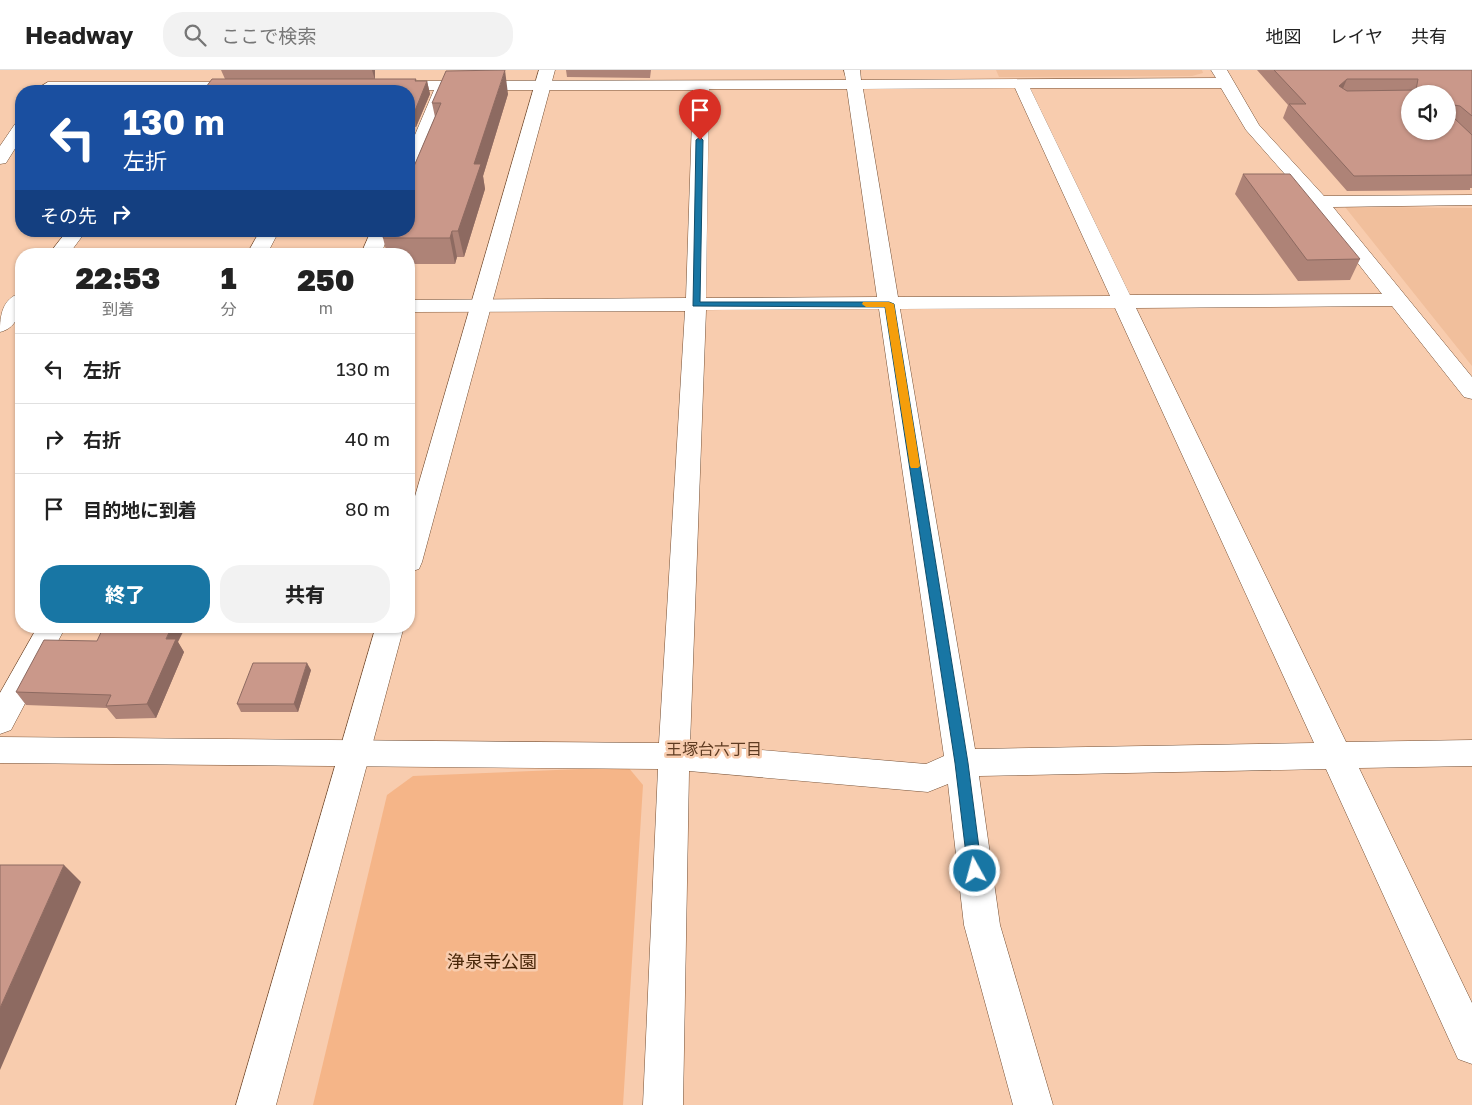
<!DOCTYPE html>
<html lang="ja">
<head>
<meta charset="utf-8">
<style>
  :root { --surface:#fff; --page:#f2f2f2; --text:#222; --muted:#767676; --line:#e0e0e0; --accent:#1876a4 }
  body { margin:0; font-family:"Golos Text","Noto Sans JP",sans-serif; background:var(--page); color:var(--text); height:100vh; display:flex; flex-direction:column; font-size:19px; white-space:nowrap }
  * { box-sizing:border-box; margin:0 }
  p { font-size:16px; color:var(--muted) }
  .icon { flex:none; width:28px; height:28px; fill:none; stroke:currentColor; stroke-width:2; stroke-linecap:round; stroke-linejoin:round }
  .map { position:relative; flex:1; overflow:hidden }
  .panel { position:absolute; left:15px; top:178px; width:400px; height:385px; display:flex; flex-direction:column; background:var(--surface); border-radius:20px; box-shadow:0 1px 4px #0004 }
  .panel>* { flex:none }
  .top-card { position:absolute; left:15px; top:15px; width:400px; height:152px; border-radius:20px; box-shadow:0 1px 4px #0004; background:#1a4fa0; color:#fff; overflow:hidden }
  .buttons { position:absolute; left:1401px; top:15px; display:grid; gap:10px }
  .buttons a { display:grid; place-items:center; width:55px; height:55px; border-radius:50%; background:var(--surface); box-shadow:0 1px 4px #0004; font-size:25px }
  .pin { position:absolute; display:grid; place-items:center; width:42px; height:42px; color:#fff; margin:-51px -21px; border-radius:50% 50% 50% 0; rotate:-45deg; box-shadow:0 0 5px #0007 }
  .pin .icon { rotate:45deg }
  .me { position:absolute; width:55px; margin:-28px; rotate:353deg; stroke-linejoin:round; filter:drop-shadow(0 0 4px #0008) }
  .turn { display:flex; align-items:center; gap:18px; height:105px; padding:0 25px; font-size:22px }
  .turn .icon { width:65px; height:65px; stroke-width:2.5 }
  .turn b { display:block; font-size:35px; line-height:42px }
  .then { display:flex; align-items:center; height:48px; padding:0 25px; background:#0003; gap:10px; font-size:19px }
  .eta { display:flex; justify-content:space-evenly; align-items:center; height:85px; text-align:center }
  .eta b { font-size:30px; font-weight:800; line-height:35px }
  .primary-button { display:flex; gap:10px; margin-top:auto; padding:10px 25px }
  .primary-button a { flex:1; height:58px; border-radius:20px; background:var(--accent); color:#fff; font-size:20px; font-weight:800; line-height:58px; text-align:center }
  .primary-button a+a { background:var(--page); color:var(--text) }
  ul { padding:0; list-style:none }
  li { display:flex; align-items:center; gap:15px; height:70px; padding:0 25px; border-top:1px solid var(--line) }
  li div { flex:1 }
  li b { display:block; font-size:19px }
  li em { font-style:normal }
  header { display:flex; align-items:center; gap:30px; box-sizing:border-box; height:70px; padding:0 25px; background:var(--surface); border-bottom:1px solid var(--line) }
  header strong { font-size:24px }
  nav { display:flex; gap:28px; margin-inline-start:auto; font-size:18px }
  .search { width:350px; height:45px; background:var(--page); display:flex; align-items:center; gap:12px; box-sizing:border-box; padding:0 18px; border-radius:20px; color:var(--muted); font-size:19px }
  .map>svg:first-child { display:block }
  .built { fill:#f1bf9c }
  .green { fill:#f5b588 }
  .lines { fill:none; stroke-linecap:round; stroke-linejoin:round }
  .street-casing { stroke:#744f34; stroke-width:1 }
  .secondary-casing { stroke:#744f34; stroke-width:1 }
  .street { fill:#fff; fill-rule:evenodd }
  .secondary { fill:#fff; fill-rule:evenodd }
  .wall { fill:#ae8377 }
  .shaded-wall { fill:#8d6a61 }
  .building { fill:#ca988a; stroke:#8d6a61; fill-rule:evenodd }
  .route { fill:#1876a4; stroke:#104d6b }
  .slow { fill:#f59e0b }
  .labels { text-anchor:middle; stroke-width:5; stroke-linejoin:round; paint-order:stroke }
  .neighbourhood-label { font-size:16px; fill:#5f3b21; stroke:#f8ccae }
  .near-park-label { font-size:18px; fill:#492608; stroke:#f8ccae }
</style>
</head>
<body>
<header>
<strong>Headway</strong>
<div class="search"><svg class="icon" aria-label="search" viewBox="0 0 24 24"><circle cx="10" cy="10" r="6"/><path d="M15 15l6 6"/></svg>ここで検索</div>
<nav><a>地図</a><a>レイヤ</a><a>共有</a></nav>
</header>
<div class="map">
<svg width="1472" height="1035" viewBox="0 0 1472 1035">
  <rect width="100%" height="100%" fill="#f8ccae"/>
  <path class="built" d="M996 0H1202L1203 3 1192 6 999 7Z
    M1345 137 1472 138V296Z"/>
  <path class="green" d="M628 697 643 715 623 1035H313L387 725 413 706Z"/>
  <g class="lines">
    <g class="street-casing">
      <path id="street" d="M844 0H860L861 10 1216 8 1211 0H1227L1259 55 1324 126 1472 125V135L1333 137 1472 307V329L1464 327 1392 236 1136 238 1346 672 1472 670V696L1359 698 1472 933V994L1458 989 1326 699 979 706 1000 855 1053 1035H1013L964 855 948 714 928 722 689 701 683 1035H643L658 699 0 693V667L659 673 685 241 409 242V230L686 228 693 20H450L418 98 415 102 409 103V79L434 20 390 21 382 16 390 11 846 10ZM1015 18 1110 226 898 227 863 19ZM1030 18H1221L1246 60 1313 136 1382 224 1130 225ZM709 19H847L877 227 706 228ZM1115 238 1314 673 975 679 900 239ZM879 239 944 686 926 694 690 674 706 240Z
        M48 12H242L250 17 244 21 43 20 40 17Z
        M21 52V69L6 93 0 94V76L15 54Z
        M67 161H86L69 184H49Z
        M260 161H279L267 184H247Z
        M371 161H390L381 184H361Z
        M21 223C22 239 18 258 0 262 0 246 2 228 21 223Z
        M38 556H66L11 660 0 664V623Z"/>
    </g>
    <g class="secondary-casing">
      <path id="secondary" d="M539 0H555L422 492 419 499 409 502V447Z
        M376 556H404L276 1035H236Z"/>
    </g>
    <use href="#street" class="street"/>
    <use href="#secondary" class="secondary"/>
  </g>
  <path class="wall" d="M221 0H375V9H416V11H427L430 24 416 57H409V21L225 9Z
    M566 0H651L650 8 567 7Z
    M1257 0H1472V118H1470V120L1347 121 1283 48 1288 35Z
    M508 24 483 106 485 119 464 187H457L455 194H409V184H387L383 168 435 47 432 33Z
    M1243 104 1360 189 1350 210 1298 211 1235 124Z
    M178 572 184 582 156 648 116 649 107 638 26 635 16 622Z
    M311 600 298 642H241L237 634Z"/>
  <path class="shaded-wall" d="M372 0H375V10Z
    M505 0 508 24 483 106 485 119 464 187 458 161 474 94Z
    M1347 9 1341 23 1339 16Z
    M427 11 430 24 416 57 414 43Z
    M452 161 457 187 455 194 450 168Z
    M172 556H186L178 572 184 582 156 648 147 634 166 569Z
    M307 593 311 600 298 642 294 634Z
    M64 795 81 812 0 1000V938Z"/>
  <path class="building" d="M505 0 474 94H481L458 161H452L450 168H383L386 161H409V108L441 33H432L446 1Z
    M1274 0H1472V46L1460 36 1454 35V48L1472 65V105L1354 106 1289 34H1306ZM1347 9H1418L1416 20 1347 21 1339 16ZM1410 24H1448V61H1410Z
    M212 9H416L415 11H427L414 43H409V21H203Z
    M1243 104H1290L1360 189 1307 190Z
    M104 556H172L166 569H176L147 634 106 636 111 625 16 622 44 570 97 571Z
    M253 593H307L294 634H237Z
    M0 795H64L0 938Z"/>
  <path class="route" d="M700 67 703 70 700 232H889L894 234 968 693 982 801 980 805 975 807 970 805 968 801 955 693 885 237 693 236 696 70Z"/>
  <path class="slow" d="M863 232H889L894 234 920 396 918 398H911L910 396 885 237H866L862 234Z"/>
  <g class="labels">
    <g class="neighbourhood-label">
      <text x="714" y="685">王塚台六丁目</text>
    </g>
    <g class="near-park-label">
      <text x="492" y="898">浄泉寺公園</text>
    </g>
  </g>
</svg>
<div class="buttons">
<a><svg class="icon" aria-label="sound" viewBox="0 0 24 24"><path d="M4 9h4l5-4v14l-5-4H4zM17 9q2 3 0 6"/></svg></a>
</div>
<div class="pin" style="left:700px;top:70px;background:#d93025"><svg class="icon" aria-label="arrive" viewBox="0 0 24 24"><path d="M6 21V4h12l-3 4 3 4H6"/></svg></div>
<svg class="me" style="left:975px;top:801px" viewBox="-20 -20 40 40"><circle r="17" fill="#1876a4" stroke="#fff" stroke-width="3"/><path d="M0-11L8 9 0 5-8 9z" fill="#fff"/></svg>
<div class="top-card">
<div class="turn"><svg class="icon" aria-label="left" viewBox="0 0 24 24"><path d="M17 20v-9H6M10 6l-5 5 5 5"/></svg><div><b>130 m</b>左折</div></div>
<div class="then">その先<svg class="icon" aria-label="right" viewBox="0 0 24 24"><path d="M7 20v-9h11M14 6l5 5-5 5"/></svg></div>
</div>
<section class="panel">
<div class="eta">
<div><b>22:53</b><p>到着</p></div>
<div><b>1</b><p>分</p></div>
<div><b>250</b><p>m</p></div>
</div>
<ul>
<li><svg class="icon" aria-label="left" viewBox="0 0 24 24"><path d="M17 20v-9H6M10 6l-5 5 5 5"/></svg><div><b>左折</b></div><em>130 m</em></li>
<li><svg class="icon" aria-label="right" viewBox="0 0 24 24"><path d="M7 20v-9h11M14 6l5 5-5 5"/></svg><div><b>右折</b></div><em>40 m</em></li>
<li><svg class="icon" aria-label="arrive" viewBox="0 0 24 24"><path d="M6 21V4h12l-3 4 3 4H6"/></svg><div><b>目的地に到着</b></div><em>80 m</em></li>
</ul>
<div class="primary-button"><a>終了</a><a>共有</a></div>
</section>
</div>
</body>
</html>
